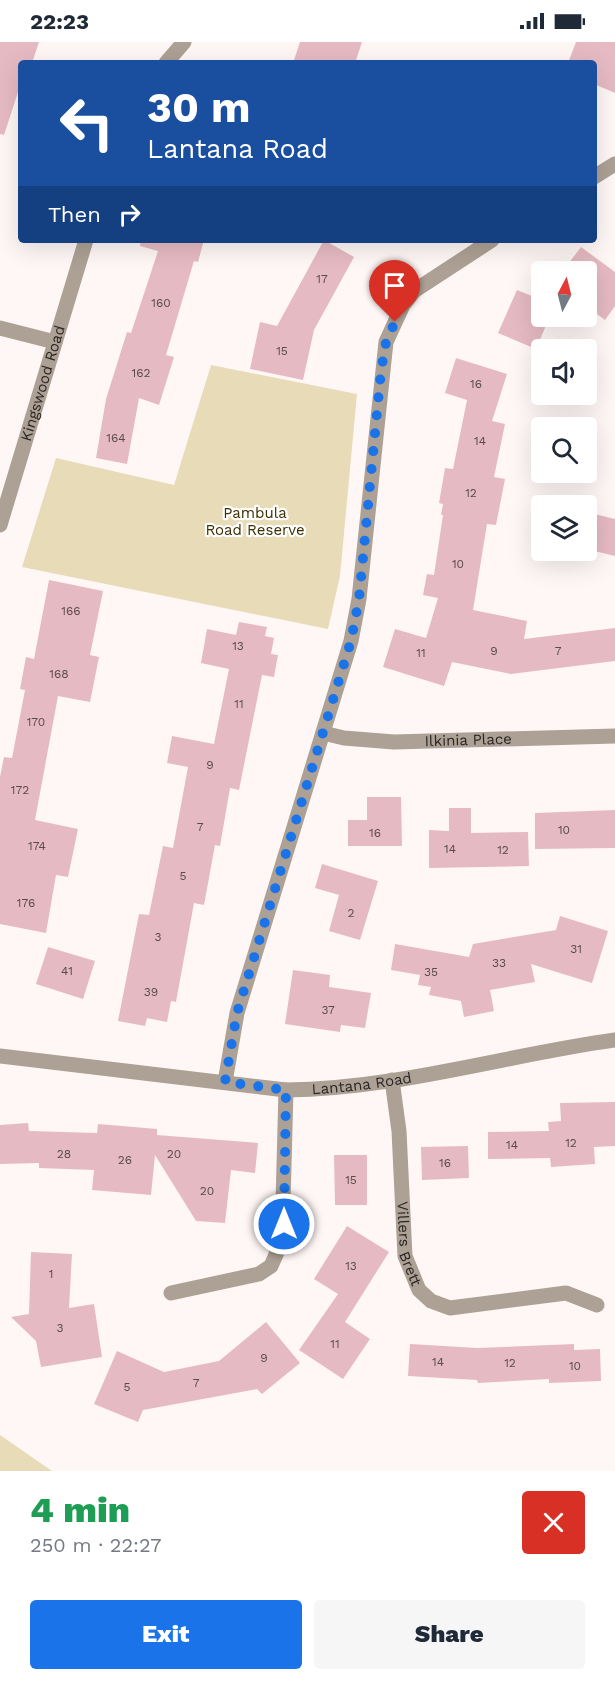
<!DOCTYPE html>
<html lang="en">
<head>
<meta charset="utf-8">
<style>
  :root { --surface:#fff; --page:#f6f6f7; --text:#1f2937; --muted:#747a83; --accent:#1a73e8 }
  body { margin:0; font-family:"Work Sans",sans-serif; background:var(--page); color:var(--text); height:100vh; display:flex; flex-direction:column; font-size:22px; white-space:nowrap }
  * { box-sizing:border-box; margin:0 }
  p { font-size:20px; color:var(--muted) }
  .icon { flex:none; width:33px; height:33px; fill:none; stroke:currentColor; stroke-width:2; stroke-linecap:round; stroke-linejoin:round }
  .map { position:relative; height:1429px; overflow:hidden }
  .sheet { display:flex; flex-direction:column; background:var(--surface); flex:1 }
  .sheet>* { flex:none }
  .guide { position:absolute; left:18px; top:18px; width:579px; height:183px; border-radius:6px; box-shadow:0 6px 24px #0002; background:#1a4fa0; color:#fff; overflow:hidden }
  .needle { width:39px; rotate:7deg }
  .tools { position:absolute; left:531px; top:219px; display:grid; gap:12px }
  .tools a { display:grid; place-items:center; width:66px; height:66px; border-radius:6px; background:var(--surface); box-shadow:0 6px 24px #0002; font-size:30px }
  .pin { position:absolute; display:grid; place-items:center; width:51px; height:51px; color:#fff; margin:-62px -26px; border-radius:50% 50% 50% 0; rotate:-45deg; box-shadow:0 0 6px #0007 }
  .pin .icon { rotate:45deg }
  .me { position:absolute; width:66px; margin:-33px; rotate:0deg; stroke-linejoin:round; filter:drop-shadow(0 0 4px #0008) }
  .turn { display:flex; align-items:center; gap:21px; height:126px; padding:0 30px; font-size:27px }
  .turn .icon { width:78px; height:78px; stroke-width:2.5 }
  .turn b { display:block; font-size:42px; line-height:51px }
  .then { display:flex; align-items:center; height:57px; padding:0 30px; background:#0003; gap:12px; font-size:22px }
  .round { display:grid; place-items:center; flex:none; width:63px; height:63px; border-radius:6px; background:var(--page) }
  .head { display:flex; align-items:center; justify-content:space-between; height:102px; padding:0 30px }
  h1 { font-size:36px; font-weight:800; line-height:45px; color:#1e9e55 }
  .cta { display:flex; gap:12px; margin-top:auto; padding:12px 30px }
  .cta a { flex:1; height:69px; border-radius:6px; background:var(--accent); color:#fff; font-size:24px; font-weight:800; line-height:69px; text-align:center }
  .cta a+a { background:var(--page); color:var(--text) }
  .status { display:flex; justify-content:space-between; align-items:center; height:42px; padding:0 30px; background:var(--surface); direction:ltr }
  .status svg { height:16px; fill:currentColor }
  .map>svg:first-child { display:block }
  .green { fill:#e7dcb7 }
  .building { fill:#e6bac3 }
  .lines { fill:none; stroke-linecap:round; stroke-linejoin:round }
  .minor { stroke:#ada094; stroke-width:15 }
  .tertiary { stroke:#ada094; stroke-width:15 }
  .route { stroke:#1a73e8; stroke-width:10; stroke-dasharray:0 18 }
  .labels { text-anchor:middle; stroke-width:4.5; stroke-linejoin:round; paint-order:stroke }
  .number-label { font-size:12px; fill:#594a4c }
  .street-label { font-size:15px; fill:#2a2524; stroke:#fff }
  .park-label { font-size:15px; fill:#3b2f00; stroke:#fff }
</style>
</head>
<body>
<div class="status"><b>22:23</b><svg viewBox="0 0 49 12"><path d="M0 12V9h3v3zM5 12V6h3v6zM10 12V3h3v9zM15 12V0h3v12zM26 1h20v11H26zM47 4h2v5h-2z"/></svg></div>
<div class="map">
<svg width="615" height="1429" viewBox="0 0 615 1429">
  <rect width="100%" height="100%" fill="#fff7f5"/>
  <path class="green" d="M211 323 357 352 340 534 328 587 22 525 56 416 174 443Z
    M0 1393 52 1429H0Z"/>
  <path class="building" d="M0 0H39L32 21H21V41L4 93 0 92Z
    M300 0H362L355 21H293Z
    M576 0H615V51L594 42V21H568Z
    M141 198H204L198 220 194 219 166 313 174 315 159 363 139 356 127 422 96 416 106 357 127 290 131 291 158 209 140 204Z
    M324 198 354 215 314 288 303 338 250 327 260 280 277 284Z
    M581 205 615 230V264L605 278 586 264V230H562Z
    M517 248 542 258V274H550L536 307 498 291Z
    M456 316 507 332 492 379 505 382 494 435 505 437 496 483 487 482 473 568 527 579 524 597 615 586V619L511 632 452 620 444 644 383 625 395 587 426 596 438 556 423 553 427 532 434 533 443 473H441L443 462 439 461 445 426 453 427 467 358 445 351Z
    M586 470 615 477V514L586 507Z
    M49 538 103 549 90 613 99 615 90 660 58 654 35 778 78 787 68 835 56 833 46 891 0 882V735L4 715 12 716 25 648 20 647 26 615 34 617Z
    M239 580 267 585 265 594 274 596 271 612 278 613 274 635 262 633 239 748 230 746 220 804 215 803 204 863 194 861 176 960 171 959 167 980 147 976 145 984 118 979 139 872 149 873 163 804 173 806 188 725 167 721 172 694 214 702 229 627 201 621 207 587 236 593Z
    M367 755H401L402 804H348V778H367Z
    M449 766H471V791L528 790 529 824 429 826V788L449 789Z
    M615 768V806L535 807V771Z
    M322 822 378 839 360 898 329 889 339 853 315 846Z
    M560 874 608 889 592 941 531 922 535 940 490 948 494 969 464 975 461 959 429 953 431 945 418 943 420 933 391 928 395 902 469 915 473 902 556 888Z
    M48 905 95 919 83 957 36 942Z
    M293 928 330 933 329 945 371 951 365 986 341 983 340 990 285 982Z
    M615 1060V1104L594 1105 595 1122 551 1125 550 1116 488 1117V1090L549 1089 548 1080 561 1079 560 1061Z
    M28 1081 29 1089 97 1091 98 1082 157 1087V1093L258 1101 255 1131 231 1128 225 1181 196 1179 155 1113 151 1153 92 1148 94 1128 39 1126V1121L0 1122V1083Z
    M468 1104 469 1136 422 1138 421 1105Z
    M334 1113H367V1163H335Z
    M347 1184 389 1210 345 1280 370 1297 343 1337 299 1308 338 1252 314 1237Z
    M31 1210 72 1212 69 1266 94 1262 102 1315 41 1325 36 1299 11 1275 29 1272Z
    M266 1280 300 1321 262 1352 257 1347 143 1368 138 1380 94 1362 117 1309 164 1330 219 1319Z
    M410 1302 477 1306 574 1302V1308L600 1307 601 1339 549 1341V1337L478 1341 477 1338 408 1334Z"/>
  <g class="lines">
    <g class="minor">
      <path d="M594 135 615 122"/>
      <path d="M0 286 55 300"/>
      <path id="s1" d="M323 691 344 696 394 700 615 694"/>
      <path id="s2" d="M0 1014 286 1048C397 1047 506 1013 615 998"/>
      <path id="s3" d="M392 1038 399 1089 405 1214 419 1248 431 1259 450 1266 566 1251 597 1263"/>
      <path d="M225 1040 237 971 351 599 359 557 386 300 403 263 414 249 492 198"/>
      <path d="M171 1251 259 1232 271 1224 282 1199 286 1048"/>
    </g>
    <g class="tertiary">
      <path d="M166 21 184 0"/>
      <path id="s4" d="M0 483 86 198"/>
    </g>
  </g>
  <g class="lines">
    <path class="route" d="M284 1182 286 1048 225 1040 237 971 351 599 359 557 381 329 386 300 395 280"/>
  </g>
  <g class="labels">
    <g class="number-label">
      <text x="322" y="241">17</text>
      <text x="161" y="265">160</text>
      <text x="282" y="313">15</text>
      <text x="141" y="335">162</text>
      <text x="476" y="346">16</text>
      <text x="116" y="400">164</text>
      <text x="480" y="403">14</text>
      <text x="471" y="455">12</text>
      <text x="458" y="526">10</text>
      <text x="71" y="573">166</text>
      <text x="238" y="608">13</text>
      <text x="494" y="613">9</text>
      <text x="558" y="613">7</text>
      <text x="421" y="615">11</text>
      <text x="59" y="636">168</text>
      <text x="239" y="666">11</text>
      <text x="36" y="684">170</text>
      <text x="210" y="727">9</text>
      <text x="20" y="752">172</text>
      <text x="200" y="789">7</text>
      <text x="564" y="792">10</text>
      <text x="375" y="795">16</text>
      <text x="37" y="808">174</text>
      <text x="450" y="811">14</text>
      <text x="503" y="812">12</text>
      <text x="183" y="838">5</text>
      <text x="26" y="865">176</text>
      <text x="351" y="875">2</text>
      <text x="158" y="899">3</text>
      <text x="576" y="911">31</text>
      <text x="499" y="925">33</text>
      <text x="67" y="933">41</text>
      <text x="431" y="934">35</text>
      <text x="151" y="954">39</text>
      <text x="328" y="972">37</text>
      <text x="571" y="1105">12</text>
      <text x="512" y="1107">14</text>
      <text x="64" y="1116">28</text>
      <text x="174" y="1116">20</text>
      <text x="125" y="1122">26</text>
      <text x="445" y="1125">16</text>
      <text x="351" y="1142">15</text>
      <text x="207" y="1153">20</text>
      <text x="351" y="1228">13</text>
      <text x="51" y="1236">1</text>
      <text x="60" y="1290">3</text>
      <text x="335" y="1306">11</text>
      <text x="264" y="1320">9</text>
      <text x="438" y="1324">14</text>
      <text x="510" y="1325">12</text>
      <text x="575" y="1328">10</text>
      <text x="196" y="1345">7</text>
      <text x="127" y="1349">5</text>
    </g>
    <g class="street-label">
      <text dy="5" stroke="none"><textPath href="#s4" startOffset="148">Kingswood Road</textPath></text>
      <text dy="5" stroke="none"><textPath href="#s1" startOffset="146">Ilkinia Place</textPath></text>
      <text dy="5" stroke="none"><textPath href="#s2" startOffset="364">Lantana Road</textPath></text>
      <text dy="5" stroke="none"><textPath href="#s3" startOffset="165">Villers Brett</textPath></text>
    </g>
    <g class="park-label">
      <text x="255" y="476">Pambula<tspan x="255" dy="17">Road Reserve</tspan></text>
    </g>
  </g>
</svg>
<div class="tools">
<a><svg class="needle" viewBox="-14 -14 28 28"><path d="M0-13l5 13h-10z" fill="#e53935"/><path d="M0 13l5-13h-10z" fill="#747a83"/></svg></a>
<a><svg class="icon" aria-label="sound" viewBox="0 0 24 24"><path d="M4 9h4l5-4v14l-5-4H4zM17 9q2 3 0 6"/></svg></a>
<a><svg class="icon" aria-label="search" viewBox="0 0 24 24"><circle cx="10" cy="10" r="6"/><path d="M15 15l6 6"/></svg></a>
<a><svg class="icon" aria-label="layers" viewBox="0 0 24 24"><path d="M12 4l9 5-9 5-9-5zM3 14l9 5 9-5"/></svg></a>
</div>
<div class="pin" style="left:395px;top:280px;background:#d93025"><svg class="icon" aria-label="arrive" viewBox="0 0 24 24"><path d="M6 21V4h12l-3 4 3 4H6"/></svg></div>
<svg class="me" style="left:284px;top:1182px" viewBox="-20 -20 40 40"><circle r="17" fill="#1a73e8" stroke="#fff" stroke-width="3"/><path d="M0-11L8 9 0 5-8 9z" fill="#fff"/></svg>
<div class="guide">
<div class="turn"><svg class="icon" aria-label="left" viewBox="0 0 24 24"><path d="M17 20v-9H6M10 6l-5 5 5 5"/></svg><div><b>30 m</b>Lantana Road</div></div>
<div class="then">Then<svg class="icon" aria-label="right" viewBox="0 0 24 24"><path d="M7 20v-9h11M14 6l5 5-5 5"/></svg></div>
</div>
</div>
<section class="sheet">
<div class="head"><div><h1>4 min</h1><p>250 m · 22:27</p></div><a class="round" style="background:#d93025;color:#fff"><svg class="icon" aria-label="close" viewBox="0 0 24 24"><path d="M6 6l12 12M18 6L6 18"/></svg></a></div>
<div class="cta"><a>Exit</a><a>Share</a></div>
</section>
</body>
</html>
